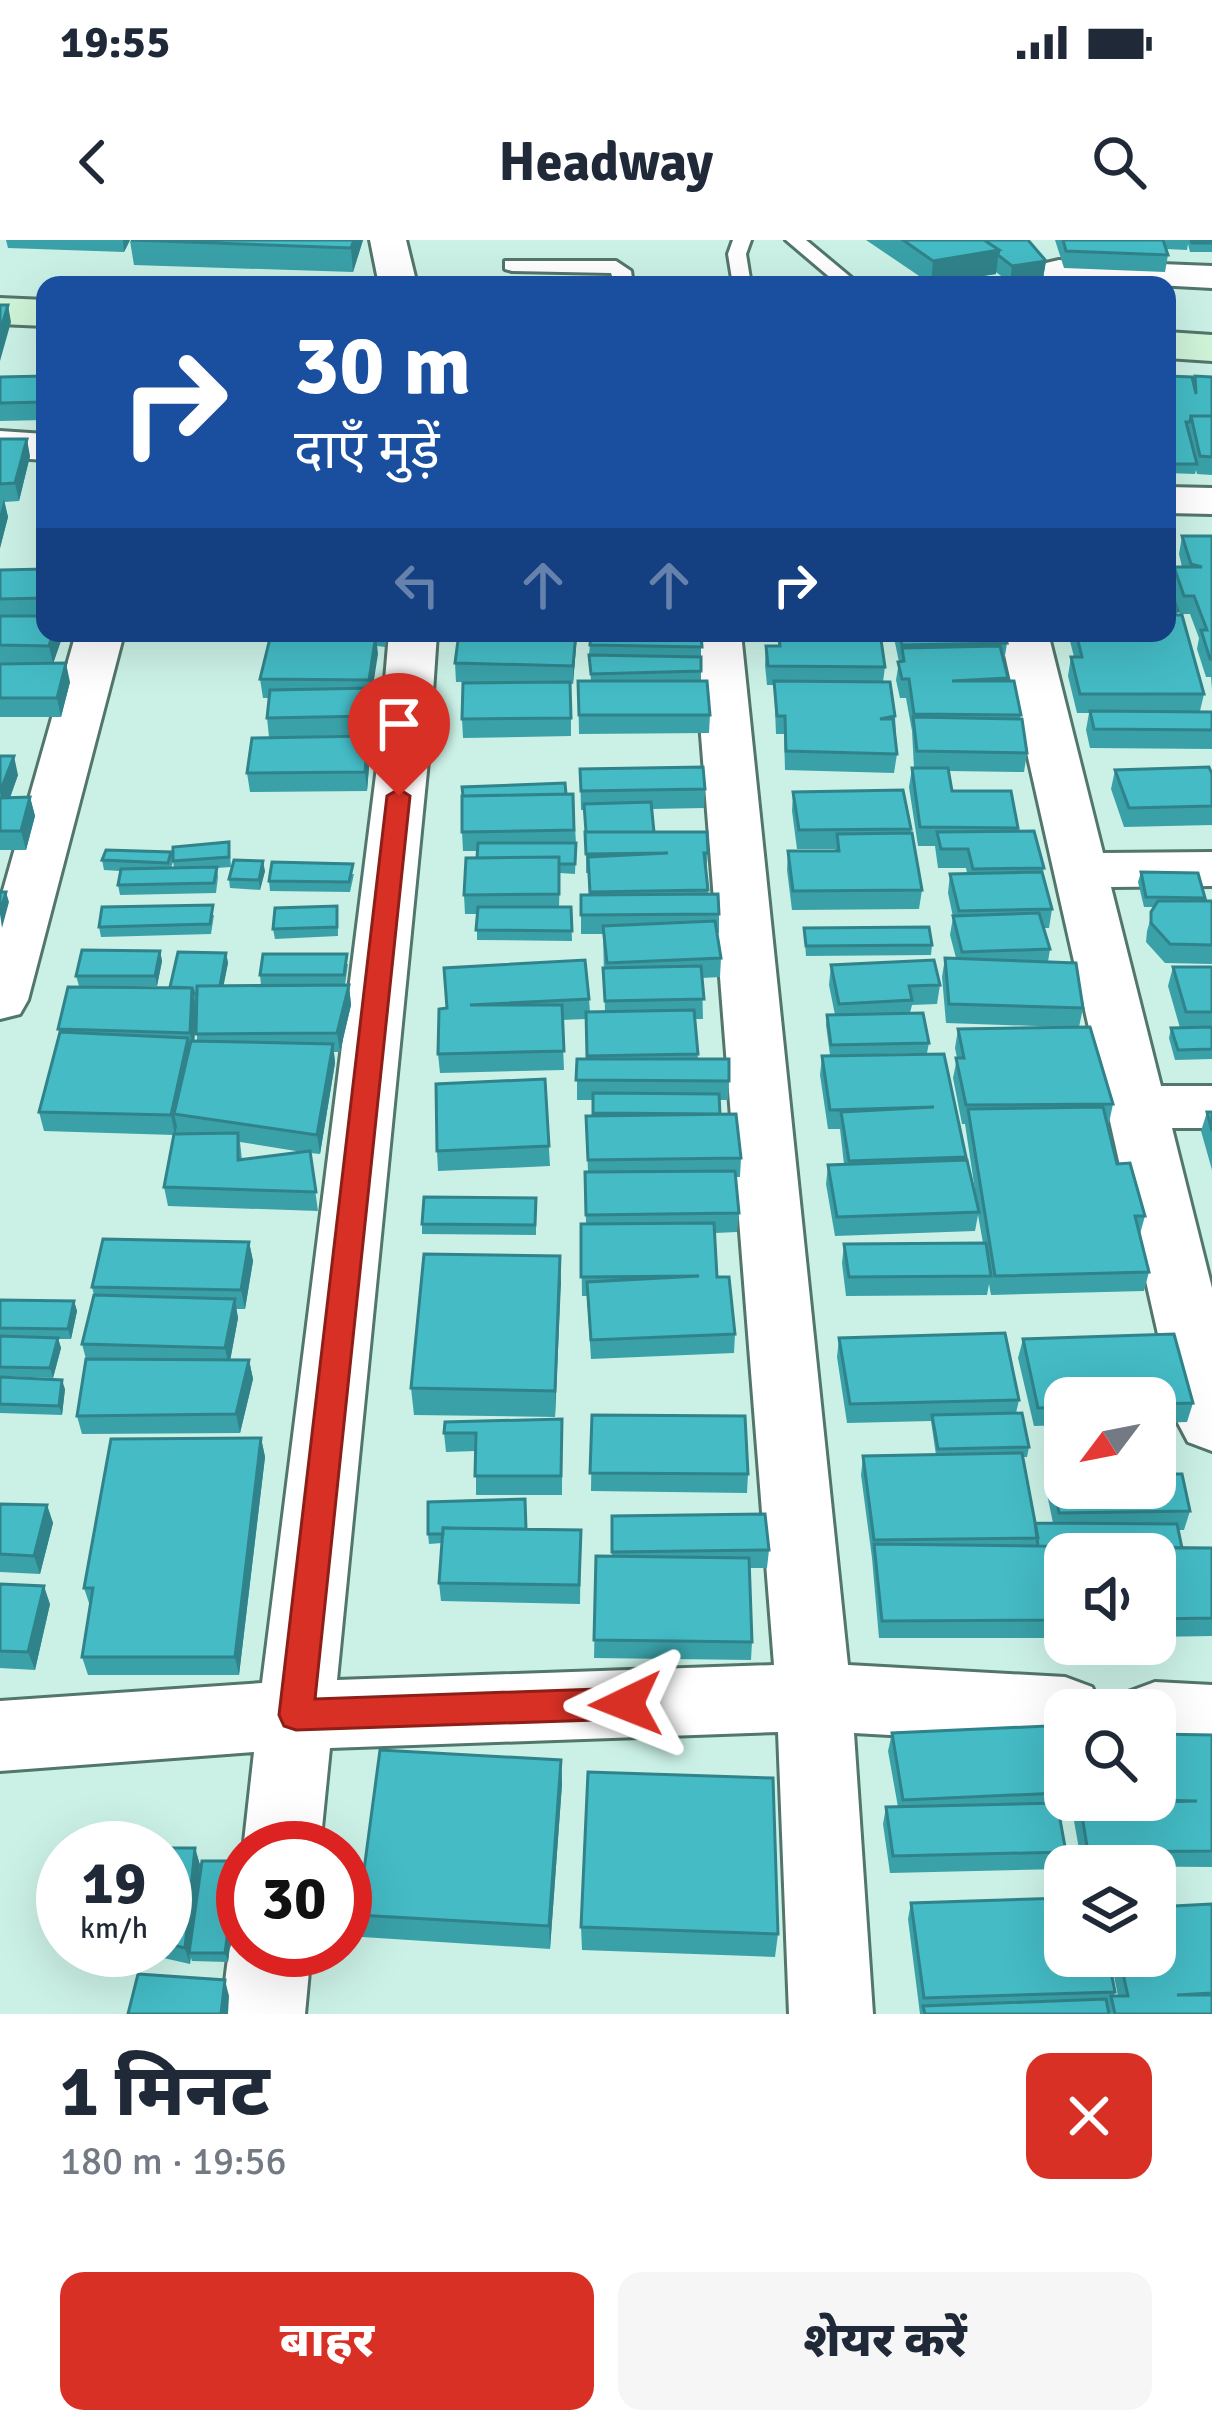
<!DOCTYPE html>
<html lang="hi">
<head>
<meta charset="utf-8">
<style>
  :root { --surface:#fff; --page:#f6f6f7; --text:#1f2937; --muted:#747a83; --accent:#d93025 }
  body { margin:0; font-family:Signika,"Noto Sans Devanagari",sans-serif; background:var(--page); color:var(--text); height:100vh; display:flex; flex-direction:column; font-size:45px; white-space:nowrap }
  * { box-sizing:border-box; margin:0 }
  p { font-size:39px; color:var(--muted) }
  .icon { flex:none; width:66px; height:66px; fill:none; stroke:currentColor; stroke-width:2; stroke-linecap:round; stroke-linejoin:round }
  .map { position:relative; height:1774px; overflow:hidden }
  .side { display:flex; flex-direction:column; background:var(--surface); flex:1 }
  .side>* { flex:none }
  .hud { position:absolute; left:36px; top:36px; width:1140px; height:366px; border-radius:24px; box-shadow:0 12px 48px #0002; background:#1a4fa0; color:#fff; overflow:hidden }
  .needle { width:78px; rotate:238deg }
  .buttons { position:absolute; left:1044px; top:1137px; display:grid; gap:24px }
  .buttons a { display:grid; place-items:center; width:132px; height:132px; border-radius:24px; background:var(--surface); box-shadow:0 12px 48px #0002; font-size:60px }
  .speed { position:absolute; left:36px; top:1581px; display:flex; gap:24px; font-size:60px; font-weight:700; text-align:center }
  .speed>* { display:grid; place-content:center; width:156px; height:156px; border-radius:50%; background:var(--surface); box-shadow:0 12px 48px #0002; line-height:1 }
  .speed small { font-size:30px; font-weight:400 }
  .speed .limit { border:18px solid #d22; background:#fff; color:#111 }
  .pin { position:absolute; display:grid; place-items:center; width:102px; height:102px; color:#fff; margin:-123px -51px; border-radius:50% 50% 50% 0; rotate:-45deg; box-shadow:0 0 12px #0007 }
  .pin .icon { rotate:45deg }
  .me { position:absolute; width:132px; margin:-66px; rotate:268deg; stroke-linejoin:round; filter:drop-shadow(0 0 9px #0008) }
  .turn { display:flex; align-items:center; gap:42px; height:252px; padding:0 60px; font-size:54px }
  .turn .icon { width:156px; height:156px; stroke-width:2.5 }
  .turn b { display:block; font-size:84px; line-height:102px }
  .lanes { display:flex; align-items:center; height:114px; padding:0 60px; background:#0003; justify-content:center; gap:60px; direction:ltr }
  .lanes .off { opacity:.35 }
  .round { display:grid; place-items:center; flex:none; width:126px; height:126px; border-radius:24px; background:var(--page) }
  .summary { display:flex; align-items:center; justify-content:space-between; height:204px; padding:0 60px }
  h1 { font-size:72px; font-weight:800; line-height:90px }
  .primary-button { display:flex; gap:24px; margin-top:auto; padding:24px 60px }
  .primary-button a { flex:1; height:138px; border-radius:24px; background:var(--accent); color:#fff; font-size:48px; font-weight:800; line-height:138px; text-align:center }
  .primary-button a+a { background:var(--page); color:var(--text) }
  .status { display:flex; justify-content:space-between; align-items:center; height:84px; padding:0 60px; background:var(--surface); direction:ltr }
  .status svg { height:33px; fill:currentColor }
  header { display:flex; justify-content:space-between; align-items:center; height:156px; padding:0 60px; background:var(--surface); font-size:54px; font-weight:800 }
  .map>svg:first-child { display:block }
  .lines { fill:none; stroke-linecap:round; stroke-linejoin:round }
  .lane-casing { stroke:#52756c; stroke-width:6 }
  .street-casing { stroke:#52756c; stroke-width:6 }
  .secondary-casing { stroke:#52756c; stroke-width:6 }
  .lane { fill:#fff; fill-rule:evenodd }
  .street { fill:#fff; fill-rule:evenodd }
  .secondary { fill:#cff4d8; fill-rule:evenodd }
  .wall { fill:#3aa1a9; fill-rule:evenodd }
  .shaded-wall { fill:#30838a }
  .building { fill:#44bbc5; stroke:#30838a; stroke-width:3 }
  .route { fill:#d93025; stroke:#8d1f18; stroke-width:3 }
</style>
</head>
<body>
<div class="status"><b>19:55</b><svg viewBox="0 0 49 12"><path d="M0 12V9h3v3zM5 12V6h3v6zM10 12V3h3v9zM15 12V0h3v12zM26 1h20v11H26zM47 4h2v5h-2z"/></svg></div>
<header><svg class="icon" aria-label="back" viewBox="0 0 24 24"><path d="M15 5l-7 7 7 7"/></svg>Headway<svg class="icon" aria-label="search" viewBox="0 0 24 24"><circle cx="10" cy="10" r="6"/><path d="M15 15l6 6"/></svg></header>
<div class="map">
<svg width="1212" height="1774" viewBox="0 0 1212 1774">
  <rect width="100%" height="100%" fill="#cbf1e6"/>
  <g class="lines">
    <g class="lane-casing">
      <path id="lane" d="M733 0H751L746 14 751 45H733L728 14Z
        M786 0H806L860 45H839Z
        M505 21H616L631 31 633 45H615L611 33 512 31 505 29Z"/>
    </g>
    <g class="street-casing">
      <path id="street" d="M370 0H406L417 45H379Z
        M1059 20 1212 26V48L1046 39 1040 31 1046 23Z
        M0 191 45 194V220L0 217Z
        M1167 247 1212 248V274L1167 273Z
        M76 393H124L28 760 20 774 0 779V661Z
        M389 393H437L429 511 337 1440 774 1425 693 393H741L848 1425 1065 1437 1092 1447 1102 1470H1065V1505L854 1493 873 1774H789L778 1492 330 1508 320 1608 243 1611 254 1512 0 1531V1461L262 1443 379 511Z
        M1000 393H1048L1103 613 1212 612V646L1111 647 1161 846H1212V888H1172L1212 1048V1211L1188 1202 1178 1183Z
        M1155 1442 1212 1445V1513L1155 1510V1470H1120L1128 1452Z
        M243 1681V1710H311L305 1774H221L229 1710Z"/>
    </g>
    <g class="secondary-casing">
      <path id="secondary" d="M0 58 45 60V86L0 84Z
        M1167 92 1212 95V121L1167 118Z"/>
    </g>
    <use href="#lane" class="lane"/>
    <use href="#street" class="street"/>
    <use href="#secondary" class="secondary"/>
  </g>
  <path class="wall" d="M6 0H130L124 12 8 8Z
    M363 0 353 32 134 25 130 1Z
    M866 0H1028L1046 21 1043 38 1010 43 996 32V34L931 44Z
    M1055 0H1212V12H1190L1188 4 1187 10 1166 9 1168 15 1165 32 1064 28Z
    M45 115V180L0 181V137L41 136Z
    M1167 136 1193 142 1195 136 1212 137V235L1197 234 1196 230 1195 234 1167 233Z
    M0 199 30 216 19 261 4 262 8 277 0 308Z
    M1182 296H1212V450L1211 437H1206L1197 409 1199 398 1190 374H1180L1170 345 1174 327H1182L1179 314Z
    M1167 327 1171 339 1169 346 1178 371 1177 375 1204 454 1200 471 1212 472V509L1090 508 1086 490 1089 473H1077L1068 436 1071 417H1074L1068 393H1167Z
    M45 329V393L63 395 53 423 70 442 61 477H0V330Z
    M388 393 385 407 377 406 373 448 375 467 373 495 269 497 267 478 269 458H263L260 439 271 394Z
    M459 393H577L573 444H571V496L463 498 462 479 490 442H456L455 423Z
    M591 393H701V441L710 475 709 493 579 494 578 441H591L589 415Z
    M779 393 885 427 883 442 895 476 897 514 894 533 785 530 784 494H776L774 445H767L765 425 766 406H778Z
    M893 393H1004L1007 403 1004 422 1007 441 1021 475 1020 479 1027 513 1024 532 949 531 952 551 1018 588V592L1044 628 1042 634 1052 669 1049 688H1044L1050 709 1048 722 1083 768 1079 787 1113 864 1109 883H1107L1117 924 1145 976 1140 994 1149 1032 1144 1051 991 1055 989 1044 987 1055 846 1056 842 1023 844 1004 983 1003 978 975 975 991 835 996 826 944 828 925 844 924 840 889H828L820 835 822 816 966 917 976 957 965 884H962L953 838 957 818 955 808 958 789 1064 787 946 783 942 737 945 718H956L950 695 953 677 948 653 950 634 967 633 966 628H938L935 606H918L909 547 912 528H914L912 491 906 458H900L896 440 899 422Z
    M368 496 370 515 367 551 250 552 247 533Z
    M0 516 18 535 10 558 30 557 35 576 26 610H0Z
    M580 529 705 549 704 568 652 569 654 592 708 613 706 632 708 654 719 674V693H717L721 718 720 737 702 738 703 779H695L698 819 729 841 728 860H720V874L741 918 740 937H736L739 973 737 992 715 993 717 1037 735 1094 734 1113 591 1119 587 1056H582L581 984H586L585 932H588L586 876H593V860H577V819H587L586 779 562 780 564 830 440 833 438 814 447 768 444 728 589 759 590 772H605L603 694H581V655H589L588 633H586V592L584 570H581Z
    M1115 530 1212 534V585L1124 587 1111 549Z
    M793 552 911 589 922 650 919 669 792 670 787 630 788 611H835V609H797L792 571Z
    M566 554H573L576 603 575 634 560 633 559 667H571L572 701 477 700V674H465L464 655 477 618 478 611H463L462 592Z
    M229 602 231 627 217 628 218 637 216 653 120 655 118 645 120 631 104 630 102 620 171 612 173 622 171 628H174L173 621Z
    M265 631 260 650 230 648 229 639Z
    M1141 632 1205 658 1204 661H1212V724L1165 723 1146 702 1147 691 1154 667H1144L1138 642Z
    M354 634 350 652 270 651 269 641Z
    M214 675 211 694 101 697 99 687Z
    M338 676V696L275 699 273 689Z
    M804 688 932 705 931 715 806 716Z
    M160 711 162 721 157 746H79L76 736Z
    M226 713 228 723 223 746 349 745 351 765 340 812H334L335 823 320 914 310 913 318 971 168 966 164 947 174 895 44 891 39 872 60 794 58 789 170 747ZM195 764H197V802H194ZM240 902 302 912 242 920Z
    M348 724 345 745H261L260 735Z
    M831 725 940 745 937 764 912 765 910 773 929 803 927 813 830 815 826 785 827 775H835L829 745Z
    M1173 727H1212V819L1175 820 1169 798 1171 788H1180L1168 746Z
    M545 839 550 926 438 931 437 911Z
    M1207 872H1212V930L1201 891Z
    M536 958V995L422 994V984Z
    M249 1002 253 1021 245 1069H236L238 1078 230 1120H249L253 1139 240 1193 82 1194 77 1176 86 1119 82 1104 94 1055 92 1047Z
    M560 1016 555 1177 414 1175 411 1148Z
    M0 1060 74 1061 77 1071 71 1099H58L61 1108 53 1138 0 1136Z
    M839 1098 1019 1160 1016 1173 1029 1207 1027 1217H1023L1035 1283H1053L1047 1254 1052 1235 1190 1271 1184 1290H1179L1182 1308H1212V1396L1155 1397V1314H1065V1398H1049L1048 1391 1046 1398H879L872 1318 861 1235 863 1216 936 1215 931 1181 847 1183 837 1117Z
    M1023 1099 1193 1163 1187 1182 1155 1183V1158H1065V1185L1034 1186 1018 1118Z
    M0 1137 65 1149 62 1175 0 1173Z
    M592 1175 748 1234 747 1253 591 1251Z
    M562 1179V1255H476V1211L446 1212 444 1193Z
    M261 1198 265 1217 239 1435H88L82 1417 90 1366 84 1348Z
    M0 1264 47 1265 53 1283 40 1334 0 1332Z
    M612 1276 769 1310 767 1328H749L752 1402 751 1420 594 1418 596 1316H612Z
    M526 1289 581 1290 580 1364 441 1361 439 1343 442 1303 429 1304 428 1294Z
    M0 1344 50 1364 35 1430 0 1428Z
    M892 1493 1060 1553 1057 1565 1066 1612 1060 1629 890 1633 883 1584 886 1567H898L888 1511Z
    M1212 1495V1627L1082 1626 1074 1581 1079 1567 1078 1560H1155Z
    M561 1520 562 1544 550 1709 362 1697 358 1675Z
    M165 1608H195L200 1625 196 1667 239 1629 228 1722 192 1721 191 1718 190 1724 128 1710H165Z
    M63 1613V1668H58L54 1660Z
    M911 1663 1115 1752 1114 1756H1118L1110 1716H1155L1212 1774H920L908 1679Z
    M581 1687 778 1694 775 1717 582 1710Z"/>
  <path class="shaded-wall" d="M123 0H130L124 12Z
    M354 0H363L353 32 351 8Z
    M999 10 996 34 931 44 933 21Z
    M1046 21 1043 38 1010 43 1012 26Z
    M8 65 11 82 0 121V92Z
    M27 199 30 216 19 261 15 243Z
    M4 259 8 277 0 308V274Z
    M53 393H62L63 395 53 424 49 406Z
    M576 393H577L573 444V426Z
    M376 395 378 414 371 459 369 440Z
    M66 423 70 442 61 477 57 458Z
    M374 448 375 467 373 495 372 476Z
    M368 496 370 515 367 551 365 532Z
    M14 516 18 535 5 571 0 552Z
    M30 557 35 576 26 610 21 591Z
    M263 621 265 631 260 650 259 640Z
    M6 652 9 662 2 688 0 674Z
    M160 711 162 721 157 746 155 736Z
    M226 713 228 723 220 764 218 754Z
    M349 745 351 765 340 812 337 793Z
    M192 748 196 767 194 813 190 793Z
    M188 798 192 817 174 874 177 886 175 895 171 875Z
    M333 804 335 823 320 914 317 895Z
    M249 1002 253 1021 245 1069 241 1050Z
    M560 1016 561 1043 555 1177V1151Z
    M235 1059 238 1078 229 1127 225 1108Z
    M74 1061 77 1071 71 1099 68 1089Z
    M58 1098 61 1108 53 1138 50 1128Z
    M249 1120 253 1139 240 1193 236 1174Z
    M62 1140 65 1149 62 1175 59 1166Z
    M261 1198 265 1217 239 1435 235 1417Z
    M47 1265 53 1283 40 1334 34 1316Z
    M44 1346 50 1364 35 1430 28 1412Z
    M561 1520 562 1544 550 1709 549 1686Z
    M195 1608 200 1625 191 1713H189L190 1724 185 1708Z
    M237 1621 239 1629 228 1722 225 1713Z
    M225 1740 229 1756 228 1774H221Z"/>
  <path class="building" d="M131 0H354L351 8Z
    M903 0H984L999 10 933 21Z
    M984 0H1028L1046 21 1012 26 998 15 999 10Z
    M1063 0H1163L1168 15 1066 11Z
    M1191 0H1212V3H1192Z
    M0 65H8L0 92Z
    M44 115 45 133H41Z
    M45 136V162L0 163V137Z
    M1167 136 1192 137 1196 154 1195 136 1212 137V176H1191L1190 182H1186L1197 224H1167V182H1170L1167 167Z
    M1191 176H1212V217L1200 216Z
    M0 199H27L15 243 0 244Z
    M1182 296H1212V419H1210L1201 390H1207L1194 356H1184L1174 327H1202L1191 324Z
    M45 329V358L0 359V330Z
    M1167 342H1168L1178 371H1167Z
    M1167 375H1182L1204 454H1080L1071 417H1082L1076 393H1167Z
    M0 376H45V393H53L49 406 0 405Z
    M459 393H576L573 426 455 423Z
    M591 393H701L702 407 590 405Z
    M779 393H880L885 427 768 426 766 406H780Z
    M899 393H1004L1007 403 902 405Z
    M271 394 376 395 369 440 260 439Z
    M1000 406 1008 438 952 441H1014L1021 475 914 474 909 439H902L898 422 904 421 902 408Z
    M589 415 701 417V431L591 434Z
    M66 423 57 458H0V424Z
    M578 441H707L710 475H579Z
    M774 441 890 442 895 476 880 479H893L897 514 786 511 785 476H777Z
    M570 442 571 478 462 479 463 443Z
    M374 448 372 476 267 478 270 450Z
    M1090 471 1212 472V490L1094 489Z
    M913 477 1022 479 1027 513 917 511Z
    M368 496 365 532 247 533 252 498Z
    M0 516H14L0 552Z
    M703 527 705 549 581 551 580 529Z
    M1209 527 1212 534V566L1129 568 1115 530Z
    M912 528H948L952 551H1011L1018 588 920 587Z
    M565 543 566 554 463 556 462 547Z
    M903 550 911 589 799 590 793 552Z
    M573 554 574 590 462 592V556Z
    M30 557 21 591H0V558Z
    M651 562 654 592H586L584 564Z
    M1034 591 1044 628 973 629 968 609H941L937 592Z
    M585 592H707L708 613H704L708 650 590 652 588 617 668 613 586 614Z
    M912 593 922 650 793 651 788 611H839L837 594Z
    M229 602V617L173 621V607Z
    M478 603H576L575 624H559V617L477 618Z
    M106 610 171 612 168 623 102 620Z
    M559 617V654L464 655 466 618Z
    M234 620 263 621 259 640 229 639Z
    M272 622 353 624 349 642 269 641Z
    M217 627 214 643 118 645 121 629Z
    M1042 632 1052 669 959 671 950 634Z
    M1141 632 1198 633 1205 658 1146 657Z
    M0 652H6L0 674Z
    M718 654 719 674 581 675V655Z
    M1158 661H1212V705L1170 704 1151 683V672Z
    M213 665 210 684 99 687 102 667Z
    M337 666V687L273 689 275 668Z
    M478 667H571L572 691 476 690Z
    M1039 673 1050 709 962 712 953 676Z
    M715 681 721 718 607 723 603 686Z
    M929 687 932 705 806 706 804 688Z
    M82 710 160 711 155 736H76Z
    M178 712 226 713 220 746H197V754H194L192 748 170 747Z
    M263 714H347L344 735H260Z
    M945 718 1076 723 1083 768 949 764Z
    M585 720 589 759 470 765H562L564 811 438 814 439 769 447 768 444 728Z
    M934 720 940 745 909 746 912 760 839 764 831 725Z
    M701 726 704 759 605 761 603 728Z
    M1173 727H1212V772H1186Z
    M349 745 337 793 196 794 197 746Z
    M68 747 192 748 190 793 58 789Z
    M694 770 698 814 587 816 586 772Z
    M923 773 929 803 831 805 827 775Z
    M1090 787 1113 864 966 865 956 818H964L958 789Z
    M1212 787V809L1178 810 1171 788Z
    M60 792 188 798 171 875 39 872Z
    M191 801 333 804 317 895 174 874Z
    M944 814 966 917 849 921 841 872 934 867 830 870 822 816Z
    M577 819H729V841L576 840Z
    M545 839 549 906 437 911 436 844Z
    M593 853 719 854 720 874 593 873Z
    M1103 867 1117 924 1130 923 1145 976H1135L1149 1032 995 1036 968 869Z
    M1207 872H1212V891Z
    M736 874 741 918 588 920 586 876Z
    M238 893V920L310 911 316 952 164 947 174 894Z
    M967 920 979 972 837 977 828 925Z
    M735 931 739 973 586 975 585 932Z
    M424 957 536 958 535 985 422 984Z
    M714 983 717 1037H729L735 1094 591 1100 587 1042 699 1036 581 1037V984Z
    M103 999 249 1002 241 1050 92 1047Z
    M986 1003 991 1036 849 1037 844 1004Z
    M424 1014 560 1016 555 1151 411 1148Z
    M94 1055 235 1059 225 1108 82 1104Z
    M0 1060 74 1061 68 1089 0 1088Z
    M1005 1093 1019 1160 850 1164 839 1098Z
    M1174 1094 1193 1163 1155 1164V1158H1065V1167L1038 1168 1023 1099Z
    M0 1096 58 1098 50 1128 0 1127Z
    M86 1119 249 1120 236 1174 77 1176Z
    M0 1137 62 1140 59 1166 0 1164Z
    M1022 1173 1029 1207 938 1209 932 1175Z
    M592 1175 745 1176 748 1234 590 1233Z
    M562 1179 561 1236H475L476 1193H444L445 1182Z
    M261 1198 235 1417H82L93 1348H84L111 1199Z
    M1022 1213 1038 1298 874 1300 863 1216Z
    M1155 1234H1182L1190 1271 1059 1273 1052 1235H1065V1248H1155Z
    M525 1259 526 1289 443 1288V1294H428V1262Z
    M0 1264 47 1265 34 1316 0 1314Z
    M765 1274 769 1310 612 1312V1276Z
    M1035 1283 1177 1284 1182 1308 1038 1306Z
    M443 1288 581 1290 579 1345 439 1343Z
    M874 1304 1212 1308V1378L1155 1379V1314H1065V1380H1054L1048 1344 1051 1380 882 1381Z
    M596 1316 749 1318 752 1402 594 1400Z
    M0 1344 44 1346 28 1412 0 1411Z
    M1047 1486 1060 1553 903 1560 892 1493Z
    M1155 1494 1212 1495V1611L1088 1612 1080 1564 1197 1561 1155 1560Z
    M380 1510 561 1520 549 1686 358 1675Z
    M588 1532 773 1538 778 1694 581 1687Z
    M1057 1563 1066 1612 893 1616 886 1567Z
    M165 1608H195L185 1708 165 1703Z
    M63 1613V1660H54Z
    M202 1621H237L225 1713H189Z
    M1065 1658V1716H1108L1115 1752 924 1758 911 1663Z
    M1212 1664V1753L1177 1755H1212V1774H1115L1111 1756H1128L1119 1716H1155V1667Z
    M138 1734 225 1740 221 1774H128Z
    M1106 1759 1109 1774H925L923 1766Z"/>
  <path class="route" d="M399 549 410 556 315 1459 626 1448 638 1453 643 1464 638 1475 626 1479 296 1490 284 1486 279 1475 387 556Z"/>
</svg>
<div class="buttons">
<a><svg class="needle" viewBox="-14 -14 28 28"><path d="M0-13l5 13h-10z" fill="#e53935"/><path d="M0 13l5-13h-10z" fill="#747a83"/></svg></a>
<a><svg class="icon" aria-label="sound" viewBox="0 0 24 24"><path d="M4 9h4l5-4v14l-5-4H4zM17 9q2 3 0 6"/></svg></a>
<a><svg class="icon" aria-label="search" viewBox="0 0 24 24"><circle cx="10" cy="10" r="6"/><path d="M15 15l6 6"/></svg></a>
<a><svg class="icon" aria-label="layers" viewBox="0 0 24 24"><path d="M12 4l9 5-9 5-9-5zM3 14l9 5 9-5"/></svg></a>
</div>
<div class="speed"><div>19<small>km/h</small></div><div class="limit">30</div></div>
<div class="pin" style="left:399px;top:556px;background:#d93025"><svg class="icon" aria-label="arrive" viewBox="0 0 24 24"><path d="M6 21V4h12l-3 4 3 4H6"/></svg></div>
<svg class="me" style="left:626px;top:1464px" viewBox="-20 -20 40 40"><path d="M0-17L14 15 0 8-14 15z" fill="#d93025" stroke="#fff" stroke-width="4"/></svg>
<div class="hud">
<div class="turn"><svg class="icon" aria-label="right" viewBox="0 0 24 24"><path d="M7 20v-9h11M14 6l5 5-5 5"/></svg><div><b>30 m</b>दाएँ मुड़ें</div></div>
<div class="lanes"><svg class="icon off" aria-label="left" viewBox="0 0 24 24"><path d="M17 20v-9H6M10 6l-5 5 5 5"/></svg><svg class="icon off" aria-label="ahead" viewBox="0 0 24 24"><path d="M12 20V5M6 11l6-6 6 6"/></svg><svg class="icon off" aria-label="ahead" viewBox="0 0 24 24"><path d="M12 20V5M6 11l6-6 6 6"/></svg><svg class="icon" aria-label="right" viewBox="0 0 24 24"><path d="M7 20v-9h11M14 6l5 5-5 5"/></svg></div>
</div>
</div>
<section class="side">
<div class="summary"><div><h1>1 मिनट</h1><p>180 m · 19:56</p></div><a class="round" style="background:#d93025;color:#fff"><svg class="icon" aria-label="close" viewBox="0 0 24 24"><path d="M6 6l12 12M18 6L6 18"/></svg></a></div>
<div class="primary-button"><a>बाहर</a><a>शेयर करें</a></div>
</section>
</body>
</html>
